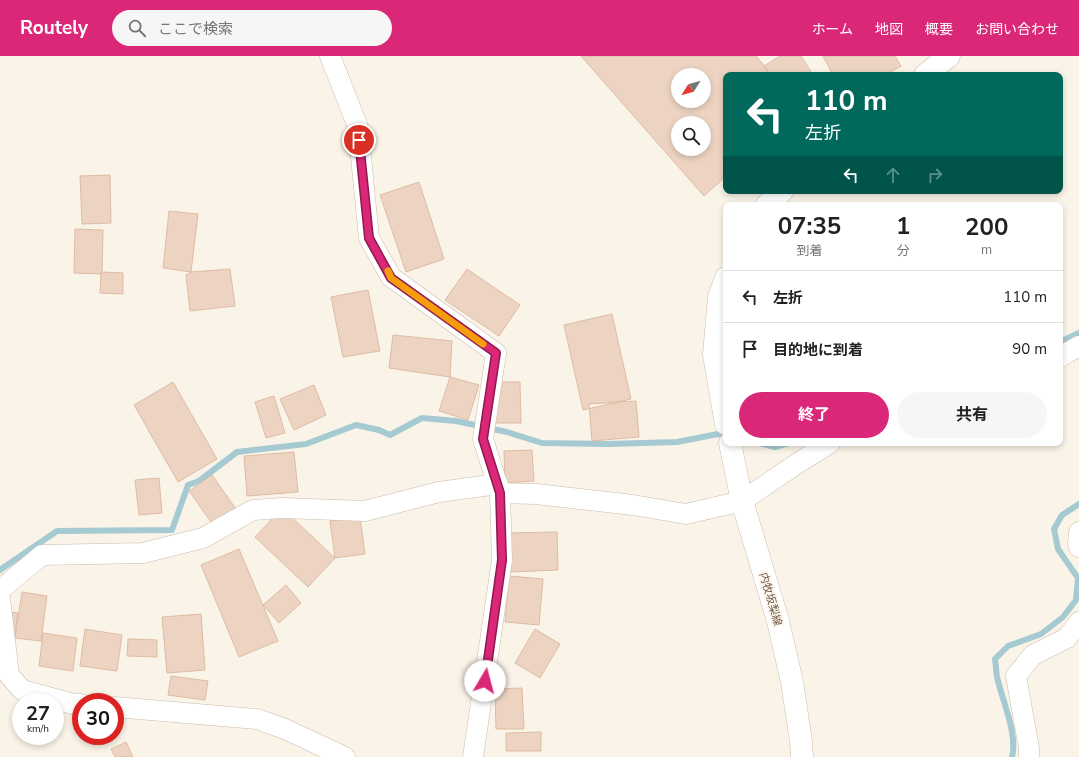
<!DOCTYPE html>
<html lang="ja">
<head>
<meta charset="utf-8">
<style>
  :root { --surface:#fff; --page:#f6f6f6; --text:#222; --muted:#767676; --line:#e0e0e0; --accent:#db2777 }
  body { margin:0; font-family:"Nunito Sans","Noto Sans JP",sans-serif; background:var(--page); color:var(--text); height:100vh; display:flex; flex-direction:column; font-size:15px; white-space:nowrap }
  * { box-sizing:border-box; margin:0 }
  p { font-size:13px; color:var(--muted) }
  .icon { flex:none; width:22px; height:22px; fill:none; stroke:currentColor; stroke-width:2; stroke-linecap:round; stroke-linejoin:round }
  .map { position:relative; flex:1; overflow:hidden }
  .drawer { position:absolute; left:723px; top:146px; width:340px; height:244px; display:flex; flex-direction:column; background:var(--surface); border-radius:8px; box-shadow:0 2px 6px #0003 }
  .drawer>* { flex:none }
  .top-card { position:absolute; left:723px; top:16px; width:340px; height:122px; border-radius:8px; box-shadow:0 2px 6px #0003; background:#00695c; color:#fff; overflow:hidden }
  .needle { width:26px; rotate:233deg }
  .buttons { position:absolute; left:671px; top:12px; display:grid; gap:8px }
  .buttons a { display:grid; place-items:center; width:40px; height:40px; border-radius:50%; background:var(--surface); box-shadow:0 2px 6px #0003; font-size:20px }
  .speed { position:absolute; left:12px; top:637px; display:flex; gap:8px; font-size:20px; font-weight:700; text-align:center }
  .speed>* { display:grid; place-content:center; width:52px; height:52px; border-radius:50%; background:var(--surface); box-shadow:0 2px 6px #0003; line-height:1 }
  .speed small { font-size:10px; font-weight:400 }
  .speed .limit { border:6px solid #d22; background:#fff; color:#111 }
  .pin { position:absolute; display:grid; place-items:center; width:34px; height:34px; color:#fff; margin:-17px; border:2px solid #fff; border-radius:50%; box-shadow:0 1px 4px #0007 }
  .me { position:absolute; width:44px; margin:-22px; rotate:8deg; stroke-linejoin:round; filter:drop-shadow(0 0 3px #0008) }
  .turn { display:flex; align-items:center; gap:14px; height:84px; padding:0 16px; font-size:18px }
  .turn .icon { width:52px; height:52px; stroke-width:2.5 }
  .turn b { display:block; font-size:28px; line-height:34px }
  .lanes { display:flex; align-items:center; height:38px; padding:0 16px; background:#0003; justify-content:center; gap:20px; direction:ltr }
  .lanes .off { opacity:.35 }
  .eta { display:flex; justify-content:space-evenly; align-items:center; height:68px; text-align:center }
  .eta b { font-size:24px; font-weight:700; line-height:28px }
  .button { display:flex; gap:8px; margin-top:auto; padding:8px 16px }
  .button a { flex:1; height:46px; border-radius:24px; background:var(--accent); color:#fff; font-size:16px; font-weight:700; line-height:46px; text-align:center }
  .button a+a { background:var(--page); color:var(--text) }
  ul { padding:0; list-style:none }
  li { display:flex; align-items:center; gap:12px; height:52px; padding:0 16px; border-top:1px solid var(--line) }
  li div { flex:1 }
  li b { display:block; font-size:15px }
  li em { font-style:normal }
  header { display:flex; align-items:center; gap:24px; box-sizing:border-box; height:56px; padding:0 20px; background:var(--accent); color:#fff }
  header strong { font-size:19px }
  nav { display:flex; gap:22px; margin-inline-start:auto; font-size:14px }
  .search { width:280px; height:36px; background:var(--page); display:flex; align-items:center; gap:10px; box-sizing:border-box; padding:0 14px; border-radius:22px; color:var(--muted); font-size:15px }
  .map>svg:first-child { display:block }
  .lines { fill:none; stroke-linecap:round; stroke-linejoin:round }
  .stream { stroke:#a5cad2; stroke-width:6 }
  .building { fill:#edd4c2; stroke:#ddbca4; fill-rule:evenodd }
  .street-casing { stroke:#cbbcae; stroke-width:21 }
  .secondary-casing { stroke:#cdbcac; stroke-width:23 }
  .street { stroke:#fff; stroke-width:20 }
  .secondary { stroke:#fff; stroke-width:22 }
  .route-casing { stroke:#8e194d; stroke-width:10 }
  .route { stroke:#db2777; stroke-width:7 }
  .slow { stroke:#f59e0b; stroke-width:7 }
  .labels { text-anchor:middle; stroke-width:4; stroke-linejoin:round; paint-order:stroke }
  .street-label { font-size:11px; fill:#715c4e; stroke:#fdf7ed }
</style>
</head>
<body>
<header>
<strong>Routely</strong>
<div class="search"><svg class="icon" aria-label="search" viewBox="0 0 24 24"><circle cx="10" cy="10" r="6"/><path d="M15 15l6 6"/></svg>ここで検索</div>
<nav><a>ホーム</a><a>地図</a><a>概要</a><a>お問い合わせ</a></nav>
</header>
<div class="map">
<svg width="1079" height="701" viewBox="0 0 1079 701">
  <rect width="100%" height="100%" fill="#faf3e7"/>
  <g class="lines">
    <path class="stream" d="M1060 286 1079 277
      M759 387 775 391 789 387
      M0 514 57 475 172 474 188 429 199 425 237 396 306 388 356 369 379 374 390 379 422 362 456 365 507 376 542 387 608 388 677 386 718 378 726 380
      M1012 701C1018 678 1002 644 997 621 996 615 996 609 995 603L1008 590 1041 578 1063 561 1076 544 1078 522 1058 493 1054 473 1062 459 1079 448"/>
  </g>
  <path class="building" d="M581 0H756L772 19H726V120L704 140ZM678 19H704V45H678ZM678 67H704V93H678Z
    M780 0H801L813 19H770L764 10Z
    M823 0H895L901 10 885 19H833Z
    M110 119 111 167 82 168 80 120Z
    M419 126 444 203 406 216 380 139Z
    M169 155 198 158 191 216 163 212Z
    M75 173 103 174 102 218 74 217Z
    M230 213 235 250 190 255 186 219 191 216Z
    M467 213 520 249 499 280 445 244Z
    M101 216 123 217V238L100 237Z
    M368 234 380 295 343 301 331 241Z
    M612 258 631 343 583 354 564 269Z
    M393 279 452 285 450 321 389 312Z
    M450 321 479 329 468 364 439 355Z
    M173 326 217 403 178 426 134 349Z
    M495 326H520L521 367H495Z
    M314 329 326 359 294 374 280 343Z
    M274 340 285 377 266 382 255 346Z
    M636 345 639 381 592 385 589 348Z
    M532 394 534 425 505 427 504 395Z
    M294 396 298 436 247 440 244 400Z
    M212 419 236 453 213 469 189 435Z
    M159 422 162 457 139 459 135 424Z
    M282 452 335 502 308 531 255 481Z
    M360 461 365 498 335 502 330 465Z
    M557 476 558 514 510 516 509 477Z
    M239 493 278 585 239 601 201 509Z
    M509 520 543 523 539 569 505 566Z
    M286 529 301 547 279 567 263 549Z
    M22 536 47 540 41 585 15 582Z
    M11 556 18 557 14 582Z
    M201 558 205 614 167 617 162 561Z
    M85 573 122 579 117 615 80 610Z
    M535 573 560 588 540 622 515 607Z
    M43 577 77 582 73 615 39 610Z
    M128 583 157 584V601L127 600Z
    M171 620 208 625 205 644 168 639Z
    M522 632 524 673H496L495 633Z
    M541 676V695H506V677Z
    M126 686 133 701H115L111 693Z"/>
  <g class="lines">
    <g class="street-casing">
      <path id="street" d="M330 0 358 71 369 182 391 221 496 297 483 383 500 437 502 504 473 701
        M1060 301 1079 290
        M500 437 536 438 633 449 686 458 742 445 798 407 830 387
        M1079 476 1078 488 1079 491
        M0 534 42 499 143 497 203 482 253 454 282 452 365 455 439 436 498 428
        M0 542 9 619 22 634 73 648H81
        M115 651 257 663 285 673 345 701
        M1029 701V692L1016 620 1033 599 1067 582 1079 566"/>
    </g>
    <g class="secondary-casing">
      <path id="secondary" d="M925 19 949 0
        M767 149 782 135
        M726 222 719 241 714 299 726 368
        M730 387 742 445 778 565 792 626 801 685 802 701"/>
    </g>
    <use href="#street" class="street"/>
    <use href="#secondary" class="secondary"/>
  </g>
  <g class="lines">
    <g class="route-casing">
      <path id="route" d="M359 84 369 182 391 222 496 297 483 383 500 437 502 504 485 625"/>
    </g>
    <use href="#route" class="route"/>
    <path class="slow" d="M388 215 391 222 483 288"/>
  </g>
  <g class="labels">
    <g class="street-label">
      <text transform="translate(771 543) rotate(74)" y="4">内牧坂梨線</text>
    </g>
  </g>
</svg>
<div class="buttons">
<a><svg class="needle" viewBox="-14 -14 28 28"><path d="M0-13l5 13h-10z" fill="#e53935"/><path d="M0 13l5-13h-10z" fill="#767676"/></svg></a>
<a><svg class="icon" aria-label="search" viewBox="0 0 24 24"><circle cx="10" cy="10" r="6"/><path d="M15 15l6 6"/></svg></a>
</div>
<div class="speed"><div>27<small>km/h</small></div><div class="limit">30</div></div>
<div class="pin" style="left:359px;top:84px;background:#d93025"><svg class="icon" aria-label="arrive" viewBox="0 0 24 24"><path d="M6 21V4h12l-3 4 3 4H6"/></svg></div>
<svg class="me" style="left:485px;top:625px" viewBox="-20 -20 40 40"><circle r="19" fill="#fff"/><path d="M0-13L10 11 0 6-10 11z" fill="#db2777"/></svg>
<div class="top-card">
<div class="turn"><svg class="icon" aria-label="left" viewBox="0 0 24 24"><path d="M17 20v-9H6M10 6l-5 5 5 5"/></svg><div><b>110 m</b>左折</div></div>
<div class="lanes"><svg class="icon" aria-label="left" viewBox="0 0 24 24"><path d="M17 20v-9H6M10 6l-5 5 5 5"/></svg><svg class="icon off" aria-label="ahead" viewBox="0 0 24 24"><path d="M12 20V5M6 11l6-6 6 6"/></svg><svg class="icon off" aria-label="right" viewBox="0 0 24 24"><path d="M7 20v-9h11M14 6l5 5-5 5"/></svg></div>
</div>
<section class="drawer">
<div class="eta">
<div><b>07:35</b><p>到着</p></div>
<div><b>1</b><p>分</p></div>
<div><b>200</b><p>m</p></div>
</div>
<ul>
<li><svg class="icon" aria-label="left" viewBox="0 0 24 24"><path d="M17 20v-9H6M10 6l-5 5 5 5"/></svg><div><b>左折</b></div><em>110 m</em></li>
<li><svg class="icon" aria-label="arrive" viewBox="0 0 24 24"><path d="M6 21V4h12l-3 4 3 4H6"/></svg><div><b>目的地に到着</b></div><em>90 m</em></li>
</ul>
<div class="button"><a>終了</a><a>共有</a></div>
</section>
</div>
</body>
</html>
